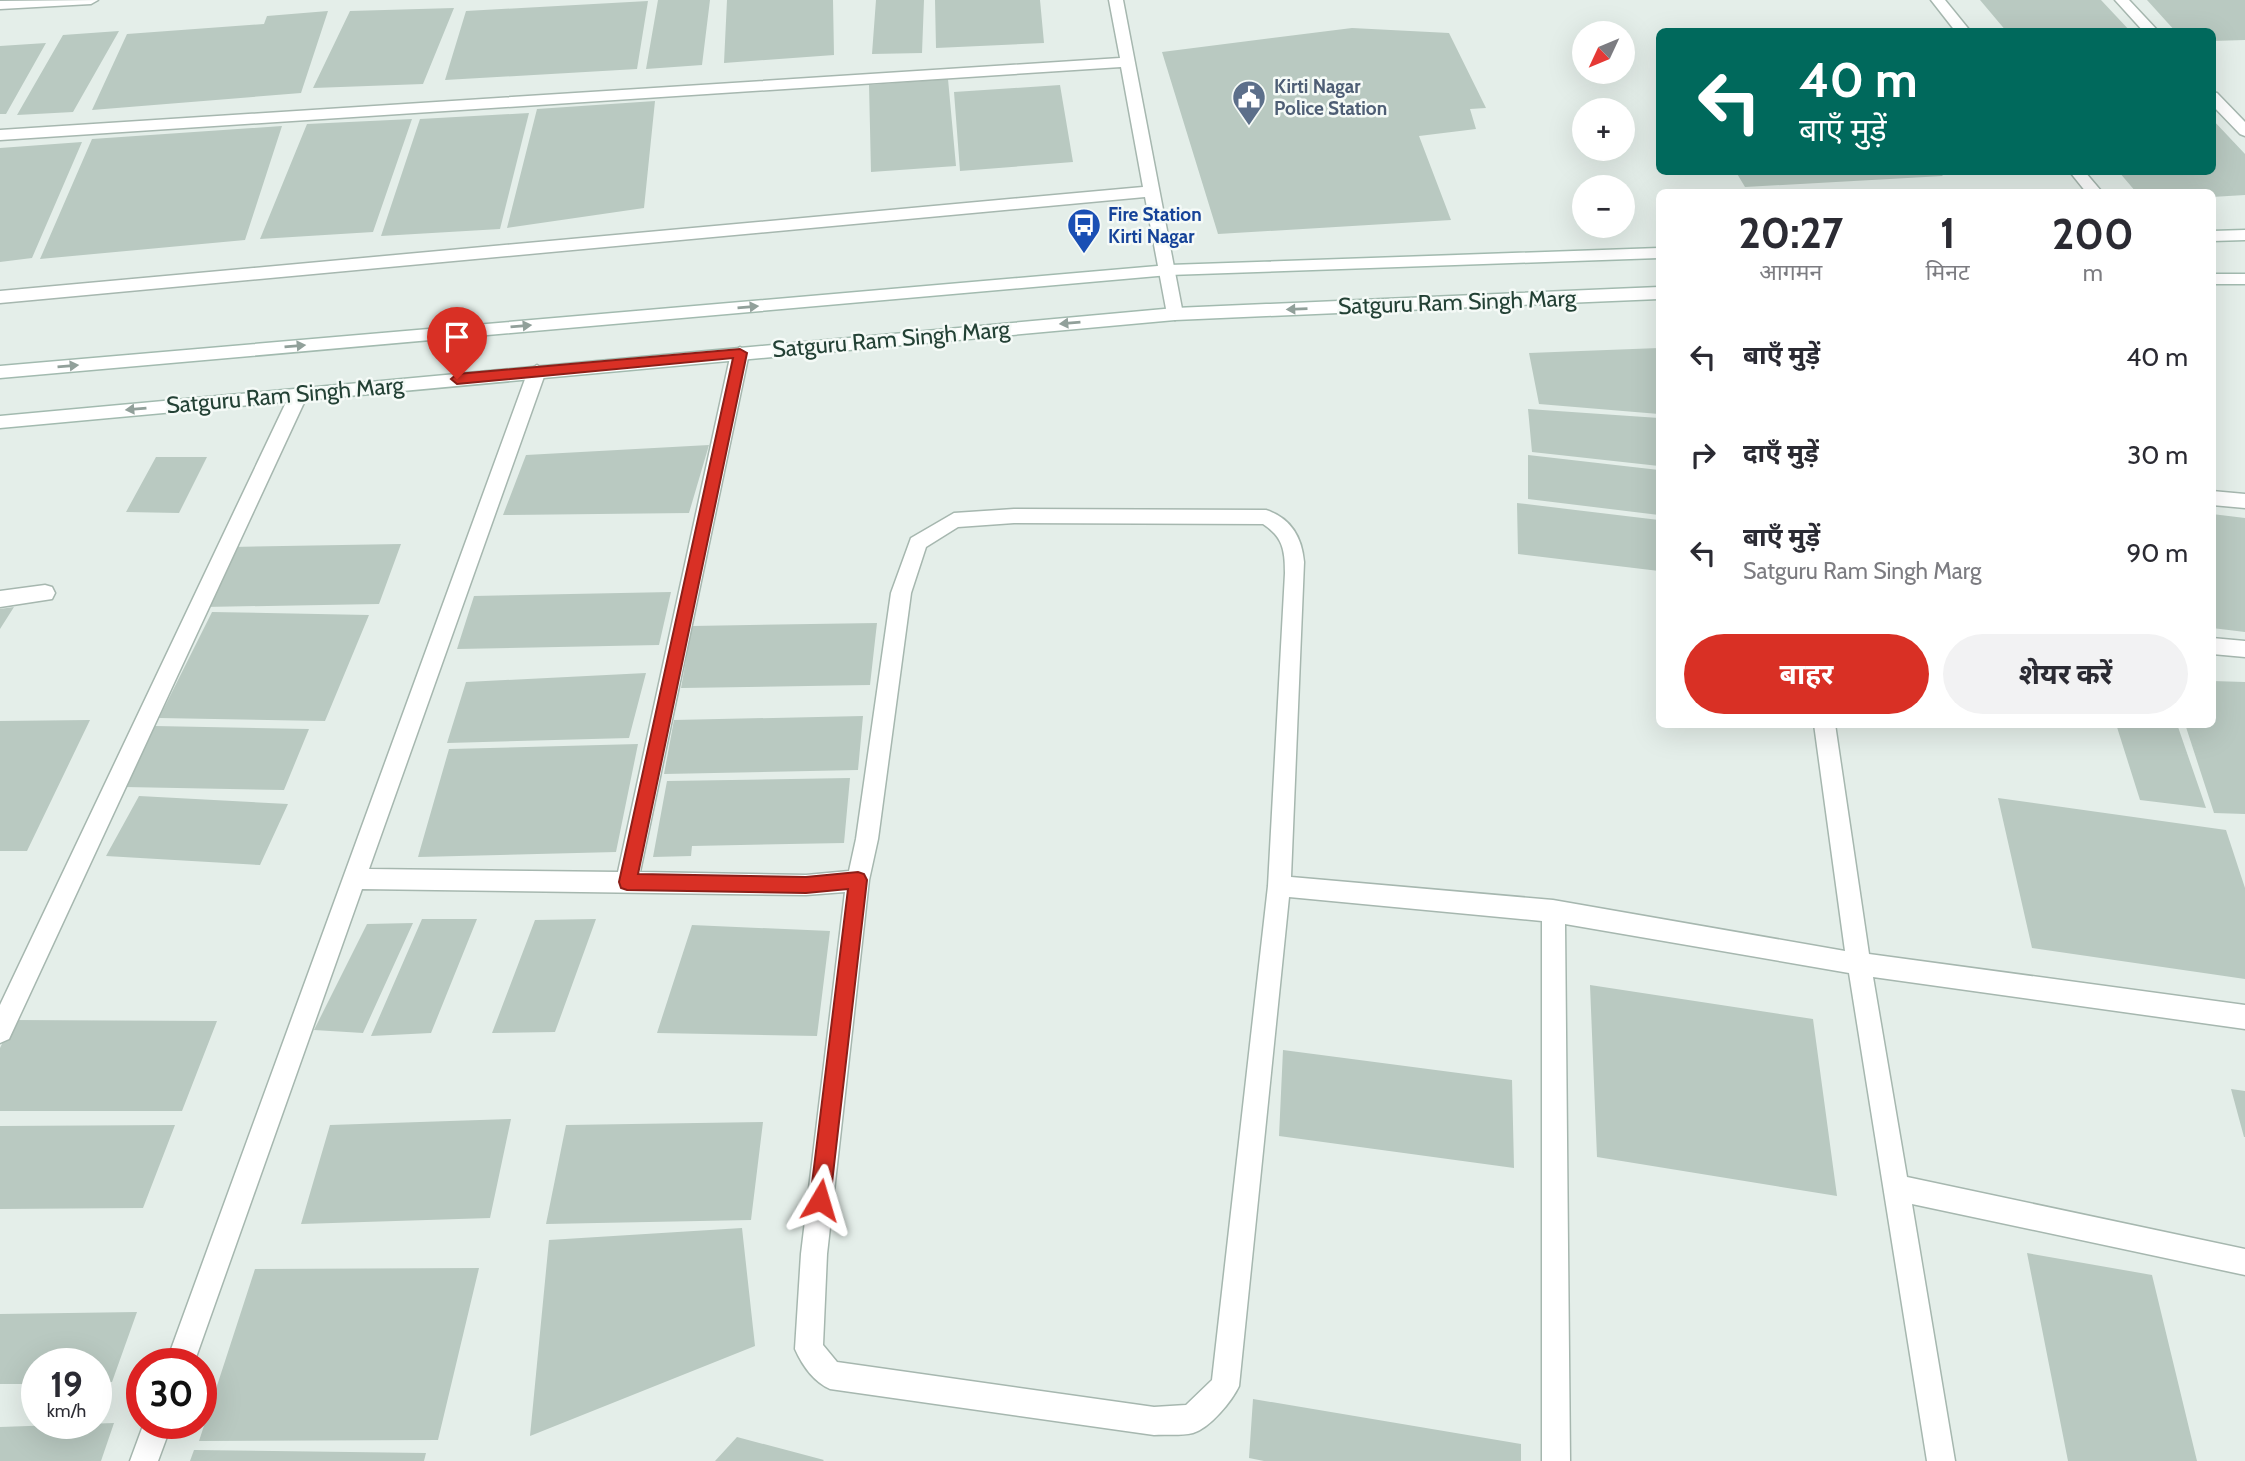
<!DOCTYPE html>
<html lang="hi">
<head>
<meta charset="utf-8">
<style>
  :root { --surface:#fff; --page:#f2f2f3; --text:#2b2b33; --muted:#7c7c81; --accent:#d93025 }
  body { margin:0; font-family:Cabin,"Noto Sans Devanagari",sans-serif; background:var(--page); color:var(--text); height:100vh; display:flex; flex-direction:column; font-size:26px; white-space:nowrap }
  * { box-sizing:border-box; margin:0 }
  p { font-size:23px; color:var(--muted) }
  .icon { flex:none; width:38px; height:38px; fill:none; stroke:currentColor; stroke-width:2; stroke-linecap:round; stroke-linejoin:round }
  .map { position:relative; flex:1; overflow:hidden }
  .sheet { position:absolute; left:1656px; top:189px; width:560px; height:539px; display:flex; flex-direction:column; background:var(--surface); border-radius:10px; box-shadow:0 7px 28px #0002 }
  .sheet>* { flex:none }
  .hud { position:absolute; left:1656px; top:28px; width:560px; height:147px; border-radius:10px; box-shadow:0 7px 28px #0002; background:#00695c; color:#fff; overflow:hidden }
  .needle { width:46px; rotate:226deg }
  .fabs { position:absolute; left:1572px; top:21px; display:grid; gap:14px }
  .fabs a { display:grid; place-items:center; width:63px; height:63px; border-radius:50%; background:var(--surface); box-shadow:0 7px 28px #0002; font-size:35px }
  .speed { position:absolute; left:21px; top:1348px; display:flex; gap:14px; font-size:35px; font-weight:700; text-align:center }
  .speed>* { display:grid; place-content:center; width:91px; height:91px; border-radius:50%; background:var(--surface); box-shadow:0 7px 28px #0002; line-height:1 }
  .speed small { font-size:18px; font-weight:400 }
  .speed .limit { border:10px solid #d22; background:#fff; color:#111 }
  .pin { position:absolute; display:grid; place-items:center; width:60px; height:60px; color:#fff; margin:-72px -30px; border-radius:50% 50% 50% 0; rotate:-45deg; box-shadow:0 0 7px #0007 }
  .pin .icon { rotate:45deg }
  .me { position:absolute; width:77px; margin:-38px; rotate:7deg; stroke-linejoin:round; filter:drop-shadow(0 0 5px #0008) }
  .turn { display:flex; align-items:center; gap:24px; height:147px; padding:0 28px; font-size:32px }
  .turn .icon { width:91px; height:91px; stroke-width:2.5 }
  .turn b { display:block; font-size:49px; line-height:60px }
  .eta { display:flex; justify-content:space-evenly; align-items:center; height:119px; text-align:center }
  .eta b { font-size:42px; font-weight:700; line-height:49px }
  .button { display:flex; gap:14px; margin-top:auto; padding:14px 28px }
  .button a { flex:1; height:80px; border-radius:42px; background:var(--accent); color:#fff; font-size:28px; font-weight:700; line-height:80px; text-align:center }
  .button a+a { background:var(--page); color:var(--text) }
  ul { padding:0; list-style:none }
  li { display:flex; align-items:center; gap:21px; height:98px; padding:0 28px }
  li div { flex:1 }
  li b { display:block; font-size:26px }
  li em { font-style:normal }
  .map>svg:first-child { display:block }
  .building { fill:#b9c9c1 }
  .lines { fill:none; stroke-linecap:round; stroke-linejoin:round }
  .lane-casing { stroke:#a6b7af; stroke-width:3 }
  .street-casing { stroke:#a6b7af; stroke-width:3 }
  .secondary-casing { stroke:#a2baaf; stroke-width:3 }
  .lane { fill:#fff; fill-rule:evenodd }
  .street { fill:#fff; fill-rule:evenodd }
  .secondary { fill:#fff; fill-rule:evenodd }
  .oneway { fill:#91a09a }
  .route { fill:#d93025; stroke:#8d1f18; stroke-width:2 }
  .labels { text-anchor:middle; stroke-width:5; stroke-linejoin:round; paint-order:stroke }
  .far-service-label { font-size:19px; font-weight:bold; fill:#4e5e75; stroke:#f5faf7; text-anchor:start }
  .far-transit-label { font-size:19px; font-weight:bold; fill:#164399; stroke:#f5faf7; text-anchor:start }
  .street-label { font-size:23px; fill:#234135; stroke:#f5faf7 }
</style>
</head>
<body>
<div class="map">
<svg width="2245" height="1461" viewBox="0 0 2245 1461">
  <rect width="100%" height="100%" fill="#e4eee9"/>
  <path class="building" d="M658 0H710L702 65 646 69Z
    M727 0H833L834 55 724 63Z
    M876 0H924L922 53 872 54Z
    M935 0H1040L1044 43 936 48Z
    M1980 0H2101L2131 32H2007Z
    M2147 0H2245V40L2212 41V32H2176Z
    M648 1 637 69 445 80 466 11Z
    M454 8 423 84 313 88 350 11Z
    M328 11 301 93 92 110 127 34 264 24 267 16Z
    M1352 28 1449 33 1486 108 1470 109 1476 129 1419 136 1451 220 1218 234 1162 52Z
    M119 31 73 112 17 115 63 35Z
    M46 43 6 114H0V46Z
    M948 79 956 166 871 172 869 85Z
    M1060 85 1073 162 960 171 954 92Z
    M655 101 644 208 507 228 537 109Z
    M529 113 500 229 381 236 420 119Z
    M412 119 373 232 260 239 307 124Z
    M2212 119 2245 154V195L2212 197V192H2136L2119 172H2212Z
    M282 126 245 240 40 259 92 139Z
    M82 142 32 258 0 262V148Z
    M1736 172H1939L1943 176 1745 187Z
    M1659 348V414L1539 404 1529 353Z
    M1528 409 1659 418V466L1532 452Z
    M709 445 689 513 503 515 526 455Z
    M1528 455 1659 470V515L1528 499Z
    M156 457H207L179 513 126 512Z
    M1517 503 1659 520V571L1518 554Z
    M2212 514 2245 518V632L2212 628Z
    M401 544 379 604 204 607 231 547Z
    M671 592 659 645 457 649 474 596Z
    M14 607 0 629V609Z
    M212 612 369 615 325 721 159 718Z
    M877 623 870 685 681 688 692 626Z
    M646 673 629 738 447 743 466 682Z
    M2212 681 2245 682V814L2214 813 2185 724H2212Z
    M863 716 858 770 664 774 674 720Z
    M90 720 27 851H0V721Z
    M2116 724H2177L2206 808 2140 800Z
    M155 726 309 729 284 790 125 787Z
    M638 744 616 852 418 857 449 749Z
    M850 778 844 843 692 846 691 856 653 857 667 781Z
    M139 796 288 804 260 865 106 856Z
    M1998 798 2226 830 2245 888V979L2032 948Z
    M422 919H477L431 1033 371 1036Z
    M596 919 555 1032 492 1033 535 920Z
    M413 923 363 1033 314 1030 367 924Z
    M692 925 830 931 817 1036 657 1033Z
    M1590 985 1813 1019 1837 1196 1597 1157Z
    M13 1020 217 1021 182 1111H0V1048Z
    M1283 1050 1512 1080 1514 1168 1279 1136Z
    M2231 1089 2245 1091V1137H2244Z
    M511 1119 490 1218 301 1224 330 1125Z
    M763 1122 751 1220 546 1224 566 1125Z
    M175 1125 143 1208 0 1209V1126Z
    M742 1228 755 1346 530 1436 549 1240Z
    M2027 1253 2152 1275 2197 1461H2068Z
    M479 1268 438 1440 199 1441 255 1269Z
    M137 1312 112 1382H96V1363H37V1384H0V1314Z
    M1253 1399 1521 1444V1461H1264L1249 1458Z
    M114 1423 101 1461H0V1427Z
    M737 1437 824 1460 823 1461H715Z
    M194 1450 426 1453 424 1461H190Z"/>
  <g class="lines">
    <g class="lane-casing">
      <path id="lane" d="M98 0 91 4 0 9V1Z
        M1109 0H1123L1183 314 1175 320 1167 314 1145 197 0 303V291L1143 187 1121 67 0 140V130L1120 58Z
        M1931 0H1945L1971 32H1956Z
        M2115 0H2129L2159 32H2144Z
        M2212 92 2217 93 2245 122V136L2240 134 2212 105Z
        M2070 172H2085L2102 192H2086Z"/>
    </g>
    <g class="street-casing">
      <path id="street" d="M740 347 749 353 640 872 806 875 849 871 856 839 891 593 911 538 954 513 1014 509 1266 510C1291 518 1302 538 1304 562L1291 877 1553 900 1845 951 1814 724H1835L1869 954 2245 1005V1029L1873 977 1907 1177 2245 1249V1275L1912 1204 1955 1461H1927L1849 973 1565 924 1570 1461H1542V921L1289 897 1239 1386C1232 1401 1210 1428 1193 1433 1181 1436 1166 1434 1154 1435L830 1389C814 1382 802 1365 795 1349L801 1254 845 892 806 895 362 889 194 1363H166L528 371 537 365 546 371 369 869 618 872 731 353ZM1014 523 1263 524C1283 537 1285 550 1285 573L1268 886 1212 1380 1186 1405 1154 1407 837 1362 823 1345 827 1254 869 880 878 839 911 593 926 547 958 527Z
        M299 388 305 390 308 394 9 1039 0 1043V1005L290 394 293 390Z
        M2212 491 2245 494V508L2212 505Z
        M45 585 52 587 55 593 52 599 0 607V591Z
        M2212 638 2245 641V657L2212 654Z
        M144 1423H172L158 1461H130Z"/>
    </g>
    <g class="secondary-casing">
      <path id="secondary" d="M2245 230V240L2212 241V231Z
        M1659 248V258L1169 275 0 378V366L1169 265Z
        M2212 274H2245V284H2212Z
        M1659 287V299L1175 320 0 428V416L1175 308Z"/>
    </g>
    <use href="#lane" class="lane"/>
    <use href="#street" class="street"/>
    <use href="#secondary" class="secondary"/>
  </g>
  <defs><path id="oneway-solid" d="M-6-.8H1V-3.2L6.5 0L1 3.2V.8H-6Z" transform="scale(1.75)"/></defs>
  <g class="oneway">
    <use href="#oneway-solid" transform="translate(748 307) rotate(-5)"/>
    <use href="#oneway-solid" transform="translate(1297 309) rotate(178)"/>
    <use href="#oneway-solid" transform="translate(1070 323) rotate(175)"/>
    <use href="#oneway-solid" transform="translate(521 326) rotate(-5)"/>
    <use href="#oneway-solid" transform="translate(295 346) rotate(-5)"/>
    <use href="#oneway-solid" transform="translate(68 366) rotate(-5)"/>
    <use href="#oneway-solid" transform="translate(136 409) rotate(175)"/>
  </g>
  <path class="route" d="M740 349 747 353 638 874 806 877 858 872 864 874 867 880 830 1200 827 1207 820 1210 813 1207 810 1200 848 889 806 893 627 890 621 888 619 882 733 358 457 384 451 379 457 374Z"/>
  <defs>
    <g id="civic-pin" transform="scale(1.75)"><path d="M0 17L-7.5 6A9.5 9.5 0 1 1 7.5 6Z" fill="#5c6f8a" stroke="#f5faf7"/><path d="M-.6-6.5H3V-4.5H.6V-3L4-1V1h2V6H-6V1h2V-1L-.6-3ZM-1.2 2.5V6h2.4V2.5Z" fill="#fff"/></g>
    <g id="bus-pin" transform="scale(1.75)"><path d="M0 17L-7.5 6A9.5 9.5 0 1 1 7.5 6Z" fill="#1a4fb4" stroke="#f5faf7"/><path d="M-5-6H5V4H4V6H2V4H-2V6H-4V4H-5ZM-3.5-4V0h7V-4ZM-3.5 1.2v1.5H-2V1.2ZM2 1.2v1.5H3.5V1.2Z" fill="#fff"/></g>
  </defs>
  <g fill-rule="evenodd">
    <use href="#civic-pin" x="1249" y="97"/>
    <use href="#bus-pin" x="1084" y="225"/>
  </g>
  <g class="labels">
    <g class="far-service-label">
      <text x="1274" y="93">Kirti Nagar<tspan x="1274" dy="22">Police Station</tspan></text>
    </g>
    <g class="far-transit-label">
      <text x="1108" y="221">Fire Station<tspan x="1108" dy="22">Kirti Nagar</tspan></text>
    </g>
    <g class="street-label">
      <text transform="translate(1457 302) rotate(-2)" y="8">Satguru Ram Singh Marg</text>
      <text transform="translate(891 339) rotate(-5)" y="8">Satguru Ram Singh Marg</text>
      <text transform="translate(285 395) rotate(-5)" y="8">Satguru Ram Singh Marg</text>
    </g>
  </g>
</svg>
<div class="fabs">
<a><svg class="needle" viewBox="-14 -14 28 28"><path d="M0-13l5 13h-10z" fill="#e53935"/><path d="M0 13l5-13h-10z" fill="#7c7c81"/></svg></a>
<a>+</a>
<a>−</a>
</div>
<div class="speed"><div>19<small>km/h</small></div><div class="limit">30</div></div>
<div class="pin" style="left:457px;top:379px;background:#d93025"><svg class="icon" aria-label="arrive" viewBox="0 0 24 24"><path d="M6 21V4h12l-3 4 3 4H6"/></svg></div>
<svg class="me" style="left:820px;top:1200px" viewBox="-20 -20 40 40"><path d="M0-17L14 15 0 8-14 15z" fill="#d93025" stroke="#fff" stroke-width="4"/></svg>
<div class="hud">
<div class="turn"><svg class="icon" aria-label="left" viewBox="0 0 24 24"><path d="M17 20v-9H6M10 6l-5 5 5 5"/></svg><div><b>40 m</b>बाएँ मुड़ें</div></div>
</div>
<section class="sheet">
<div class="eta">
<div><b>20:27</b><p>आगमन</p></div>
<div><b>1</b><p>मिनट</p></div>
<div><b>200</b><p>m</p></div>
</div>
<ul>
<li><svg class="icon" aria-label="left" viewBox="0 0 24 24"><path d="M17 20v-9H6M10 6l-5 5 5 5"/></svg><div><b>बाएँ मुड़ें</b></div><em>40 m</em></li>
<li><svg class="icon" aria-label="right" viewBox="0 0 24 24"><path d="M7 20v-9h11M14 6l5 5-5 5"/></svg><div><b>दाएँ मुड़ें</b></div><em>30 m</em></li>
<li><svg class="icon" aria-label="left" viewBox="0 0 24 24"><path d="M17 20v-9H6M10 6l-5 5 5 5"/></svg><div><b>बाएँ मुड़ें</b><p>Satguru Ram Singh Marg</p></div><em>90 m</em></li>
</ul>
<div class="button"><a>बाहर</a><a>शेयर करें</a></div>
</section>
</div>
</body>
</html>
